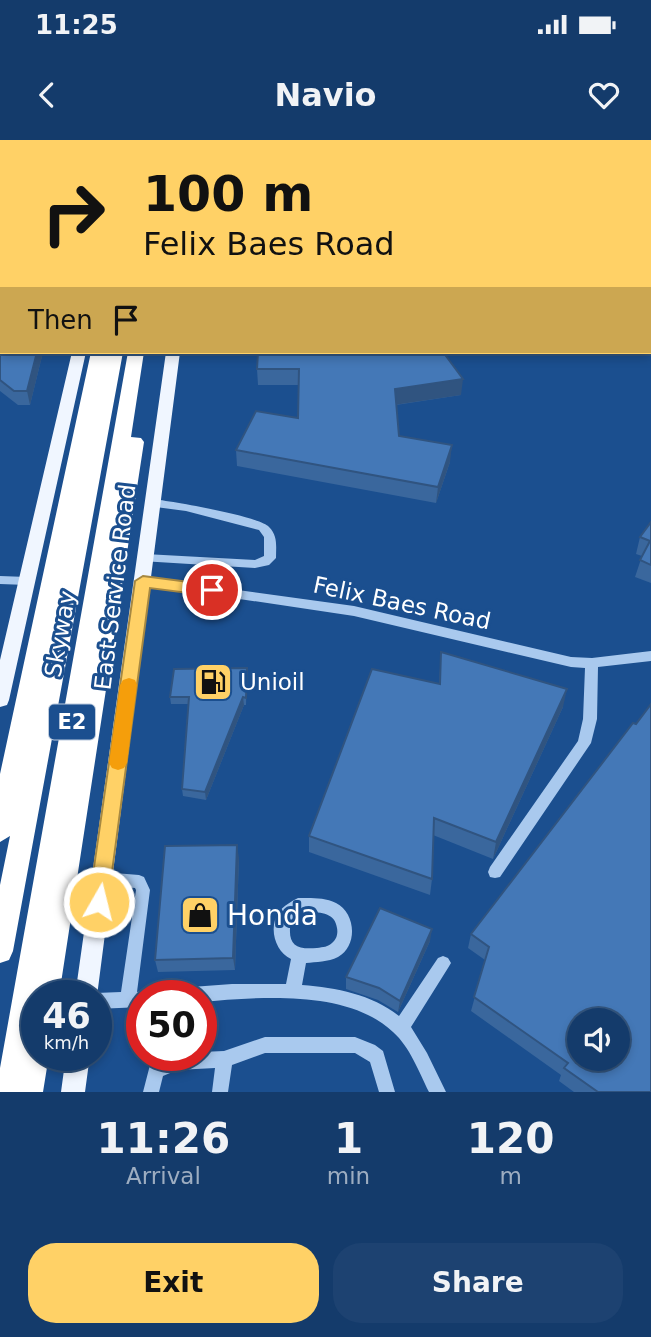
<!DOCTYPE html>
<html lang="en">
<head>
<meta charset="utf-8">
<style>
  :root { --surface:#143b6b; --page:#1d4271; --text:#f1f3f6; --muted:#9dadc1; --line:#33557e; --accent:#ffd166 }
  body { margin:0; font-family:"DejaVu Sans",sans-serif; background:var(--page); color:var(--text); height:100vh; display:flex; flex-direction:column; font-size:26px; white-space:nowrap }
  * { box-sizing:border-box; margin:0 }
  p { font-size:23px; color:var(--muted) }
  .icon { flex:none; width:38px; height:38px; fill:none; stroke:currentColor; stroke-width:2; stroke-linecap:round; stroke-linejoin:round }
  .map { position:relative; height:952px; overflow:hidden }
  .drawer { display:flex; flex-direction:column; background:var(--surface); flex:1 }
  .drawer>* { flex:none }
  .banner { position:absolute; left:0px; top:0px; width:651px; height:214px; box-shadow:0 4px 10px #0003,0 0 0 2px var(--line); background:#ffd166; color:#111; overflow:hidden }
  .tools { position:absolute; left:567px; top:868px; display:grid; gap:14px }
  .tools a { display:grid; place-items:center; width:63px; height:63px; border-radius:50%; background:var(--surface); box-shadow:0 4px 10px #0003,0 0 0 2px var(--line); font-size:35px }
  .speed { position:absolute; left:21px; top:840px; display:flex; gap:14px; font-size:35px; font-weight:700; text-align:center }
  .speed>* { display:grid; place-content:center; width:91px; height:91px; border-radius:50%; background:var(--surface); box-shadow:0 4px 10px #0003,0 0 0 2px var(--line); line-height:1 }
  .speed small { font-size:18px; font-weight:400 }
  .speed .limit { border:10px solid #d22; background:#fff; color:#111 }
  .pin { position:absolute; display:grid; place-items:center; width:60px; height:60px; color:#fff; margin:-30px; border:4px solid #fff; border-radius:50%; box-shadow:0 2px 7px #0007 }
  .me { position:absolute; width:77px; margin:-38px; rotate:8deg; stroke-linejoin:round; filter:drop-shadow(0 0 5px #0008) }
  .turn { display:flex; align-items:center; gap:24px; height:147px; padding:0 28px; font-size:32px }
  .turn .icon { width:91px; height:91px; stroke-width:2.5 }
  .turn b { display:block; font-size:49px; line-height:60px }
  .then { display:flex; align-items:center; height:66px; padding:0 28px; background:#0003; gap:14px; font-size:26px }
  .eta { display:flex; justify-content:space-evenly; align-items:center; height:119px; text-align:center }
  .eta b { font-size:42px; font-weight:600; line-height:49px }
  .button { display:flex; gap:14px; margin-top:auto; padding:14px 28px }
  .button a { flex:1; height:80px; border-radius:28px; background:var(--accent); color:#111; font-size:28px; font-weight:600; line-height:80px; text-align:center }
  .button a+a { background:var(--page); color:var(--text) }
  .status { display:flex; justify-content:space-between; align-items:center; height:49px; padding:0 35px; background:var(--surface); direction:ltr }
  .status svg { height:19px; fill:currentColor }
  header { display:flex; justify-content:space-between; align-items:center; height:91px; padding:0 28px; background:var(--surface); font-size:32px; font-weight:600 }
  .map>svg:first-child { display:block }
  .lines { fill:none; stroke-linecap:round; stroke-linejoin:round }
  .minor { fill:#a9c9ee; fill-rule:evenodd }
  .major { fill:#f0f6ff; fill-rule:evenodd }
  .highway { fill:#fff; fill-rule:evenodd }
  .wall { fill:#3a679d }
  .shaded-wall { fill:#305480 }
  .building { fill:#4478b7; stroke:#305480; stroke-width:2; fill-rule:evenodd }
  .route { fill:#ffd166; stroke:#a68842; stroke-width:2 }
  .slow { fill:#f59e0b }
  .labels { text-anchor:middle; stroke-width:6; stroke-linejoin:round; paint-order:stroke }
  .shield { fill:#1b4f8f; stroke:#bbcadd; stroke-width:2 }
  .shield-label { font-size:21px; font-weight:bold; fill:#fff }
  .street-label { font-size:23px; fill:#fff; stroke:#1b4f8f }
  .poi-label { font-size:23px; fill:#fff; stroke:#1b4f8f; text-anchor:start }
  .near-poi-label { font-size:28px; fill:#fff; stroke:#1b4f8f; text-anchor:start }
</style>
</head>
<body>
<div class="status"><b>11:25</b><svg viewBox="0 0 49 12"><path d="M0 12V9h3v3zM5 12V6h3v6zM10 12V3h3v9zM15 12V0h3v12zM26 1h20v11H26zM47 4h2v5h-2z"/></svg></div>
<header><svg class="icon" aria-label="back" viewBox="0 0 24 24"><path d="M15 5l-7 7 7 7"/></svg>Navio<svg class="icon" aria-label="heart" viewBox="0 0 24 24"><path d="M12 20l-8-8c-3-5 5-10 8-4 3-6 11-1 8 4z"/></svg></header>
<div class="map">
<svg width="651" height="952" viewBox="0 0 651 952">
  <rect width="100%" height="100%" fill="#1b4f8f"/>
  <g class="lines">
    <path class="minor" d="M480 0H488L478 2Z
      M0 16H2V20H0Z
      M0 172 2 173V179L0 178Z
      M152 359C171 361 259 376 269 387 278 396 276 406 276 418L269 425 255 428 141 421 139 418 141 415 145 414 255 420 264 416V397L259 390 186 371 148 366 146 363Z
      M0 436 27 437 33 441 27 445 0 444Z
      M143 437 354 466 571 517 592 518 651 511V521L598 527 597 579 591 603 500 737 495 738 490 737 488 732 490 727 578 601 583 579 585 528 571 527 354 476 139 444 137 441Z
      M102 732 139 735 144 737 150 750 137 852 142 851 148 856H142V867L96 869V856H90L96 853 121 852 136 750 135 748 97 744 95 739 97 734Z
      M298 758C310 758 324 757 336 763 356 773 358 806 338 817 328 822 316 822 306 823L302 845C337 848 371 854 399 876L438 818 443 816 448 818 451 823 448 828 411 887 427 913 446 952H429C419 932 410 907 393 892 348 849 259 857 201 862V856H170L172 851 178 848 232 844H286L291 819C275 812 268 787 279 772 283 766 292 761 298 758ZM301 772C314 772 335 770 337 788 338 793 337 799 332 803 328 807 323 807 317 808 294 810 287 804 291 780Z
      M265 897H355L375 905 383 911 395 952H379L370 922 355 913H265L232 925 228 952H212L215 928 177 930 163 936 159 952H143L150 925 174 915H201V912L224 911Z"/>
    <path class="major" d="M117 0H129V2H117Z
      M199 0H211V2H199Z
      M72 212H86L9 560 7 565 0 567V520Z
      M166 212H180L97 856 96 858V856H75Z
      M66 915H90L85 952H61Z"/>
    <path class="highway" d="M137 0H151V2H137Z
      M166 0H180V2H166Z
      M91 212H123L13 811 9 820 0 823V745L10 696 0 702V634Z
      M128 212H144L131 297 141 298 144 302 59 856H37L34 890 37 889V915H49L43 952H0V928Z"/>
  </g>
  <path class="wall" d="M229 0H412V2H229Z
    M520 0H651V135L649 134V2Z
    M2 66V170H0V67Z
    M2 178V212H43L30 265H18L0 251V183Z
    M452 214 446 215 461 255 396 265 399 296 450 322 436 363 237 326 236 310 298 278 299 245H258L257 229Z
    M651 382V443L635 437 642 416 636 414 640 397Z
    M441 512 563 567 493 719 433 695 432 739 430 755 309 712V696L439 544Z
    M247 528 246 565H244L206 660 183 656 182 649 188 564H171L170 557Z
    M633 583 651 952H574L559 941 561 935 471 871 485 820 468 808 471 794Z
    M239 718 235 830 158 832 155 820Z
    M430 801 398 872 378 860 346 849V837Z"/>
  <path class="shaded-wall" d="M2 129V144L0 145V130Z
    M37 212H43L30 265 27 251Z
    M436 212H452V214L435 218Z
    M463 239 461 255 394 265 395 249Z
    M452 305 450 322 436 363 438 347Z
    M567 549 563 567 493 719 496 702Z
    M243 557 244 565 206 660 205 652Z
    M237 705 239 718 235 830 233 818Z
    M432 789 430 801 398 872 400 861Z"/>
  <path class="building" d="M281 0H412V2H281Z
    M522 0H651V118L649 116V2H517Z
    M2 66V129L0 130V67Z
    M2 140V157H0V142Z
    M2 178V202H0V183Z
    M2 208V212H37L27 251H14L0 240V214Z
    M258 212H443L463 239 395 249 399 296 452 305 438 347 236 310 256 271 298 278 299 229H257Z
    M651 382V425L640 420 650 401 640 397Z
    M441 512 567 549 496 702 434 678 432 739 309 696 372 529 440 544Z
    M247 528 246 558 243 557 205 652 182 649 189 557H170L174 529Z
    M651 564V952H598L564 928 568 923 474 857 489 807 471 794 633 583 636 584ZM579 880H618V919H579Z
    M237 705 233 818 155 820 165 706Z
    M380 768 432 789 400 861 379 848 346 837Z"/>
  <path class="route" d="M143 436 212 445 220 450 212 456 150 448 108 762 106 768 99 771 92 768 89 762 135 441Z"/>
  <path class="slow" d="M129 538 135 540 137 545 127 623 124 628 118 630 112 628 109 623 120 545 123 540Z"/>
  <defs>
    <g id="fuel-square" transform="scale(2.0125)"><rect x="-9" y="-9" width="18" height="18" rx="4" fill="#ffd166" stroke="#1b4f8f"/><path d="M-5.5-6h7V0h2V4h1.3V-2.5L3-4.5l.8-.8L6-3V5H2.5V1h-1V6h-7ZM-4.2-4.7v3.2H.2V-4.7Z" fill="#111"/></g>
    <g id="shop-square" transform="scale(2.0125)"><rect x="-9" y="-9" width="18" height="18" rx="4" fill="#ffd166" stroke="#1b4f8f"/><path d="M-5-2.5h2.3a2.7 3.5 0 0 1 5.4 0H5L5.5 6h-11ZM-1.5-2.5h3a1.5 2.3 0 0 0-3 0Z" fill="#111"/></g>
  </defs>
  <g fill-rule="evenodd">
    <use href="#fuel-square" x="213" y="542"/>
    <use href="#shop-square" x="200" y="775"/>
  </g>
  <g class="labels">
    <rect class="shield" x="49" y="564.5" width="46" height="35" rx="5"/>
    <g class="shield-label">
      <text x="72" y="589">E2</text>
    </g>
    <g class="street-label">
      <text transform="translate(115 447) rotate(-83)" y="8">East Service Road</text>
      <text transform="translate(402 463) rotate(12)" y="8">Felix Baes Road</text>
      <text transform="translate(60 494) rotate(-80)" y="8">Skyway</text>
    </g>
    <g class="poi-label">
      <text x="240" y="550">Unioil</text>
    </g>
    <g class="near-poi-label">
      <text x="227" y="785">Honda</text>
    </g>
  </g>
</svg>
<div class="tools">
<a><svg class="icon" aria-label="sound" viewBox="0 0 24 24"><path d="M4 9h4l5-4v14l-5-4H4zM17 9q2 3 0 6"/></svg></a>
</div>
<div class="speed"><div>46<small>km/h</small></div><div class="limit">50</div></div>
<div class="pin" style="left:212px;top:450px;background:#d93025"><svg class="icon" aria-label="arrive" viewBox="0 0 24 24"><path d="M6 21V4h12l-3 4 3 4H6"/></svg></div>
<svg class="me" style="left:99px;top:762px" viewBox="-20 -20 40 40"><circle r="17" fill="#ffd166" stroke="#fff" stroke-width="3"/><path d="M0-11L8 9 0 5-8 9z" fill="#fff"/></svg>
<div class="banner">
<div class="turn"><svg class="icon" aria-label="right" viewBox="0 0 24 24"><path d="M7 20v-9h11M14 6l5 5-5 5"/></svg><div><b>100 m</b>Felix Baes Road</div></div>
<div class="then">Then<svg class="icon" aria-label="arrive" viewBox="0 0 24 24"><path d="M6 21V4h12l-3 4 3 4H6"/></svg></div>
</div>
</div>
<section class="drawer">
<div class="eta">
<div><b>11:26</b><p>Arrival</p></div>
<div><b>1</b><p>min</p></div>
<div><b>120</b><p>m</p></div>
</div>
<div class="button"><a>Exit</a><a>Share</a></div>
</section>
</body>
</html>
